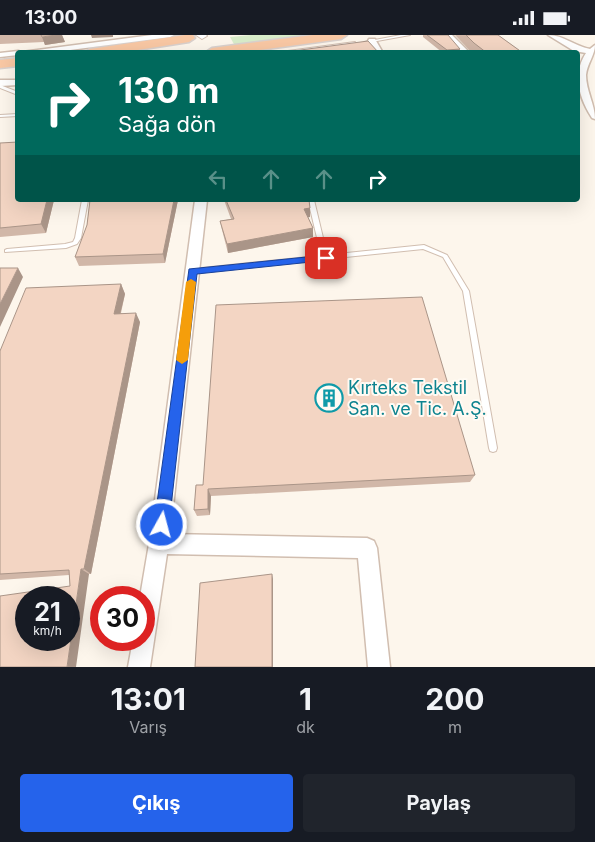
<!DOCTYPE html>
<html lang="tr">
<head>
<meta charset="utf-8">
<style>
  :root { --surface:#171b24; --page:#20242c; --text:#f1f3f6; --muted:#9ea1a6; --accent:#2563eb }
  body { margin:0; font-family:Inter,sans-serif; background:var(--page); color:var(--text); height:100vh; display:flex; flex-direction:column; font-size:19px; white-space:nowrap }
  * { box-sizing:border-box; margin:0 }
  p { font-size:16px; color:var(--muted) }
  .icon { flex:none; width:28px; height:28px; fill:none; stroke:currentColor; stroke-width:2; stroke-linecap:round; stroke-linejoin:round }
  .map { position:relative; height:632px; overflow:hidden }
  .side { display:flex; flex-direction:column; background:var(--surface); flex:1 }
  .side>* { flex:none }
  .hud { position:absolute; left:15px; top:15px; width:565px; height:152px; border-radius:5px; box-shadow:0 5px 20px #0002; background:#00695c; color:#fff; overflow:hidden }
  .speed { position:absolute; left:15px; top:551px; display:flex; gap:10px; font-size:25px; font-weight:700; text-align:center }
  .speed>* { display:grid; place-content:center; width:65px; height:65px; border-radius:50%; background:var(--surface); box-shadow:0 5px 20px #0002; line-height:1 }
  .speed small { font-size:12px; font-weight:400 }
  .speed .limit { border:8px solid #d22; background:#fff; color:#111 }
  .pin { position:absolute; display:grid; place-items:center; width:42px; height:42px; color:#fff; margin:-21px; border-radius:10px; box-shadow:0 2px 8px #0006 }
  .me { position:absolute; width:55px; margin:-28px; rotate:7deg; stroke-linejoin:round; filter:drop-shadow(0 0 4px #0008) }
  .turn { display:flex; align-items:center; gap:18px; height:105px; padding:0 20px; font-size:22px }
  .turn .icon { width:65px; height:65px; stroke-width:2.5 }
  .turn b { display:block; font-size:35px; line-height:42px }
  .lanes { display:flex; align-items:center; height:48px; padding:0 20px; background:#0003; justify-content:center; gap:25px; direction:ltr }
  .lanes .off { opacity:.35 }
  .eta { display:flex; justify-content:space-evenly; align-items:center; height:85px; text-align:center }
  .eta b { font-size:30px; font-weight:700; line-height:35px }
  .button { display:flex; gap:10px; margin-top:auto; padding:10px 20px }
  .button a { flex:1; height:58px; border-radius:5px; background:var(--accent); color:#fff; font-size:20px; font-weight:700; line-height:58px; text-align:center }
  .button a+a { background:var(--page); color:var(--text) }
  .status { display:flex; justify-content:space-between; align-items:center; height:35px; padding:0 25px; background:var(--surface); direction:ltr }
  .status svg { height:14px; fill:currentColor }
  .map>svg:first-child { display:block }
  .green { fill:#d8ecc9 }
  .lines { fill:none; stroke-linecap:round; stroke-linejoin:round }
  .service-casing { stroke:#d1beb0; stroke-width:2 }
  .minor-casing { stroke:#d1beb0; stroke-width:3 }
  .tertiary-casing { stroke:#d1beb0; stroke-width:2 }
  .trunk-casing { stroke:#dad1cd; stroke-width:3 }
  .service { fill:#fff; fill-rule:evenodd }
  .minor { fill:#fff; fill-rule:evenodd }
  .tertiary { fill:#fff; fill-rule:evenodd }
  .trunk { fill:#f9c8a4; fill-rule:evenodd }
  .wall { fill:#d1b7a8 }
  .shaded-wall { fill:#aa9588 }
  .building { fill:#f3d5c3; stroke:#aa9588; fill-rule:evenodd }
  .route { fill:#2563eb; stroke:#184099 }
  .slow { fill:#f59e0b }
  .labels { text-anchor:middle; stroke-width:4; stroke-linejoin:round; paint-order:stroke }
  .culture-label { font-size:18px; fill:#0d838f; stroke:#fffaf3; text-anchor:start }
</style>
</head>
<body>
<div class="status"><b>13:00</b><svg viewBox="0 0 49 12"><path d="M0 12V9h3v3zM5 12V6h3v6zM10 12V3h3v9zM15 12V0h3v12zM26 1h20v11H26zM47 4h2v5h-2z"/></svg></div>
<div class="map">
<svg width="595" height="632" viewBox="0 0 595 632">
  <rect width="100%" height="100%" fill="#fdf6ec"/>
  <path class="green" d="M251 0H316L235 11 230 2Z"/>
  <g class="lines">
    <g class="service-casing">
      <path id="service" d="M401 0H410L366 8 364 7Z
        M355 7 356 9 288 18H273Z
        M0 50 18 57V60L0 53Z
        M18 79V81L0 82V80Z
        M82 165H88L81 203 77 209 66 213 5 217V215L7 214 65 209 73 207 75 203Z
        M308 165H314L324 207 323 208 321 209 318 207Z
        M424 210 447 220 469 256 497 413 496 416 493 417 490 416 489 413 463 256 443 222 423 214 192 238 189 236 192 234Z"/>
    </g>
    <g class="minor-casing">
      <path id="minor" d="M152 0H174L170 2 47 18H18V20L0 22V18L18 16 22 17Z
        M444 0H452L470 18H461Z
        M548 0C564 0 574 11 590 14L595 10C595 20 587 29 586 40 586 56 595 69 595 84L592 83C579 63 572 39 586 18L574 16Z
        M369 4H375L383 18H375L368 6Z
        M0 45H18V50L0 51Z
        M195 165H207L170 499 367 503 374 506 377 513 390 632H368L358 523 167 519 150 632H128L133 605H144V562H140L149 509Z"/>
    </g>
    <g class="tertiary-casing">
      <path id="tertiary" d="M196 0H206L207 1 202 4Z"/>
    </g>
    <g class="trunk-casing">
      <path id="trunk" d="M185 0H193L195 3 189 7 118 18H84L90 14Z
        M313 0H347L341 4 237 18 206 17 212 13Z
        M18 23V31L0 33V25Z"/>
    </g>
    <use href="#service" class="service"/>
    <use href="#minor" class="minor"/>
    <use href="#tertiary" class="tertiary"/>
    <use href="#trunk" class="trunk"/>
  </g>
  <path class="wall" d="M0 0H62L65 7 45 10 44 7 0 9Z
    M423 0H448L459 18H443L423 2Z
    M455 0H498L523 18H472Z
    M0 108 18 165H54L46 198 0 202Z
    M90 165H178L165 228 79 231 75 222 87 190Z
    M224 165H309L310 182H308L313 193V202L228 218 222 195 220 186 231 184Z
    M121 249 125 259 121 278 140 287 91 539H89L70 551 69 540 0 545V316Z
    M475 440 470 447 211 461 210 480 197 481 194 475 196 450Z"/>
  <path class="shaded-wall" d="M56 0H62L65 7 45 10 42 2Z
    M91 0H113V2L92 3Z
    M460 14 459 18H447V15Z
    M47 165H54L46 198 41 189Z
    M174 165H178L165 228 163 219Z
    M310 173V182L304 183V174Z
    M313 193V202L228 218 227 209Z
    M18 233 23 242 0 292V269Z
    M121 249 125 259 118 288 114 279Z
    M136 278 140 287 91 539 84 534Z
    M208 454 211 461 210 480 208 474Z
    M81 534 89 539 76 632H67Z
    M272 539 273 544V632H272Z"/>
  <path class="building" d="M41 0H56L42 2Z
    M427 0H448L460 14 447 15Z
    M466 0H498L523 18H487L474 8Z
    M368 6 379 18H294L293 16Z
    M18 107V165H47L41 189 0 193V108Z
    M90 165H174L163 219 75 222 87 190Z
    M226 165H309L310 173 304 174 313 193 227 209 220 186 234 184Z
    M0 233H18L0 269Z
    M121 249 114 279 136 278 84 534H81L67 632H0V561L70 551 69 535 0 539V316L26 253ZM26 562H69V605H26Z
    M422 262 475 440 208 454V474L194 475 196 450H203L216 270Z
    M272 539V632H195L200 548Z"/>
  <path class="route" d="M326 220 330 221V225L197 239 169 490 167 495 162 497 157 495 154 490 189 234Z"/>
  <path class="slow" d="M191 244 196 247 188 325 182 329 176 325 186 247Z"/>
  <defs>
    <g id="building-ring" transform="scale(1.4375)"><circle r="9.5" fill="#fffaf3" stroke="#0f9aa8" stroke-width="1.5"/><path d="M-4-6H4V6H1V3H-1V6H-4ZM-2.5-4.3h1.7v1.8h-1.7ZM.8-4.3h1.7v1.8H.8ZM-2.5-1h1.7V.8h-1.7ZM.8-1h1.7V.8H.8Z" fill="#0f9aa8"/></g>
  </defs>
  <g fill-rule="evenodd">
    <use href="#building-ring" x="329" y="363"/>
  </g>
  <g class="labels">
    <g class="culture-label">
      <text x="348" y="359">Kırteks Tekstil<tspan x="348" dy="21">San. ve Tic. A.Ş.</tspan></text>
    </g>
  </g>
</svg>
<div class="speed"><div>21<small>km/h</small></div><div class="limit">30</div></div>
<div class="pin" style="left:326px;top:223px;background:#d93025"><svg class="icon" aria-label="arrive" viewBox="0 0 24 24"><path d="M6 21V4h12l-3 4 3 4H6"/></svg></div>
<svg class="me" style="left:162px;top:490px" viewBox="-20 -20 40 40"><circle r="17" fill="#2563eb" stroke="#fff" stroke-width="3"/><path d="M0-11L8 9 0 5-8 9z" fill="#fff"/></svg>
<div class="hud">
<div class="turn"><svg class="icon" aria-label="right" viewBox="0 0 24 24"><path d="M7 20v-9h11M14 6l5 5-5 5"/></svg><div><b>130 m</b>Sağa dön</div></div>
<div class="lanes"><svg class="icon off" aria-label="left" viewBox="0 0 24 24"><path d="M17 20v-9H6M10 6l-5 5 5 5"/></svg><svg class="icon off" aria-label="ahead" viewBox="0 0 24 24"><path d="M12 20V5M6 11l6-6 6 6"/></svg><svg class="icon off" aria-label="ahead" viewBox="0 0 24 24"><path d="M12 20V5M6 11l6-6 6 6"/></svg><svg class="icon" aria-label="right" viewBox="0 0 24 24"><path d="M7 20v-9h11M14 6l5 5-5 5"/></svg></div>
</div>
</div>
<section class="side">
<div class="eta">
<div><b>13:01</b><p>Varış</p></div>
<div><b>1</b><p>dk</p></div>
<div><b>200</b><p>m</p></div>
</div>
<div class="button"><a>Çıkış</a><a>Paylaş</a></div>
</section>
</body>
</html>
